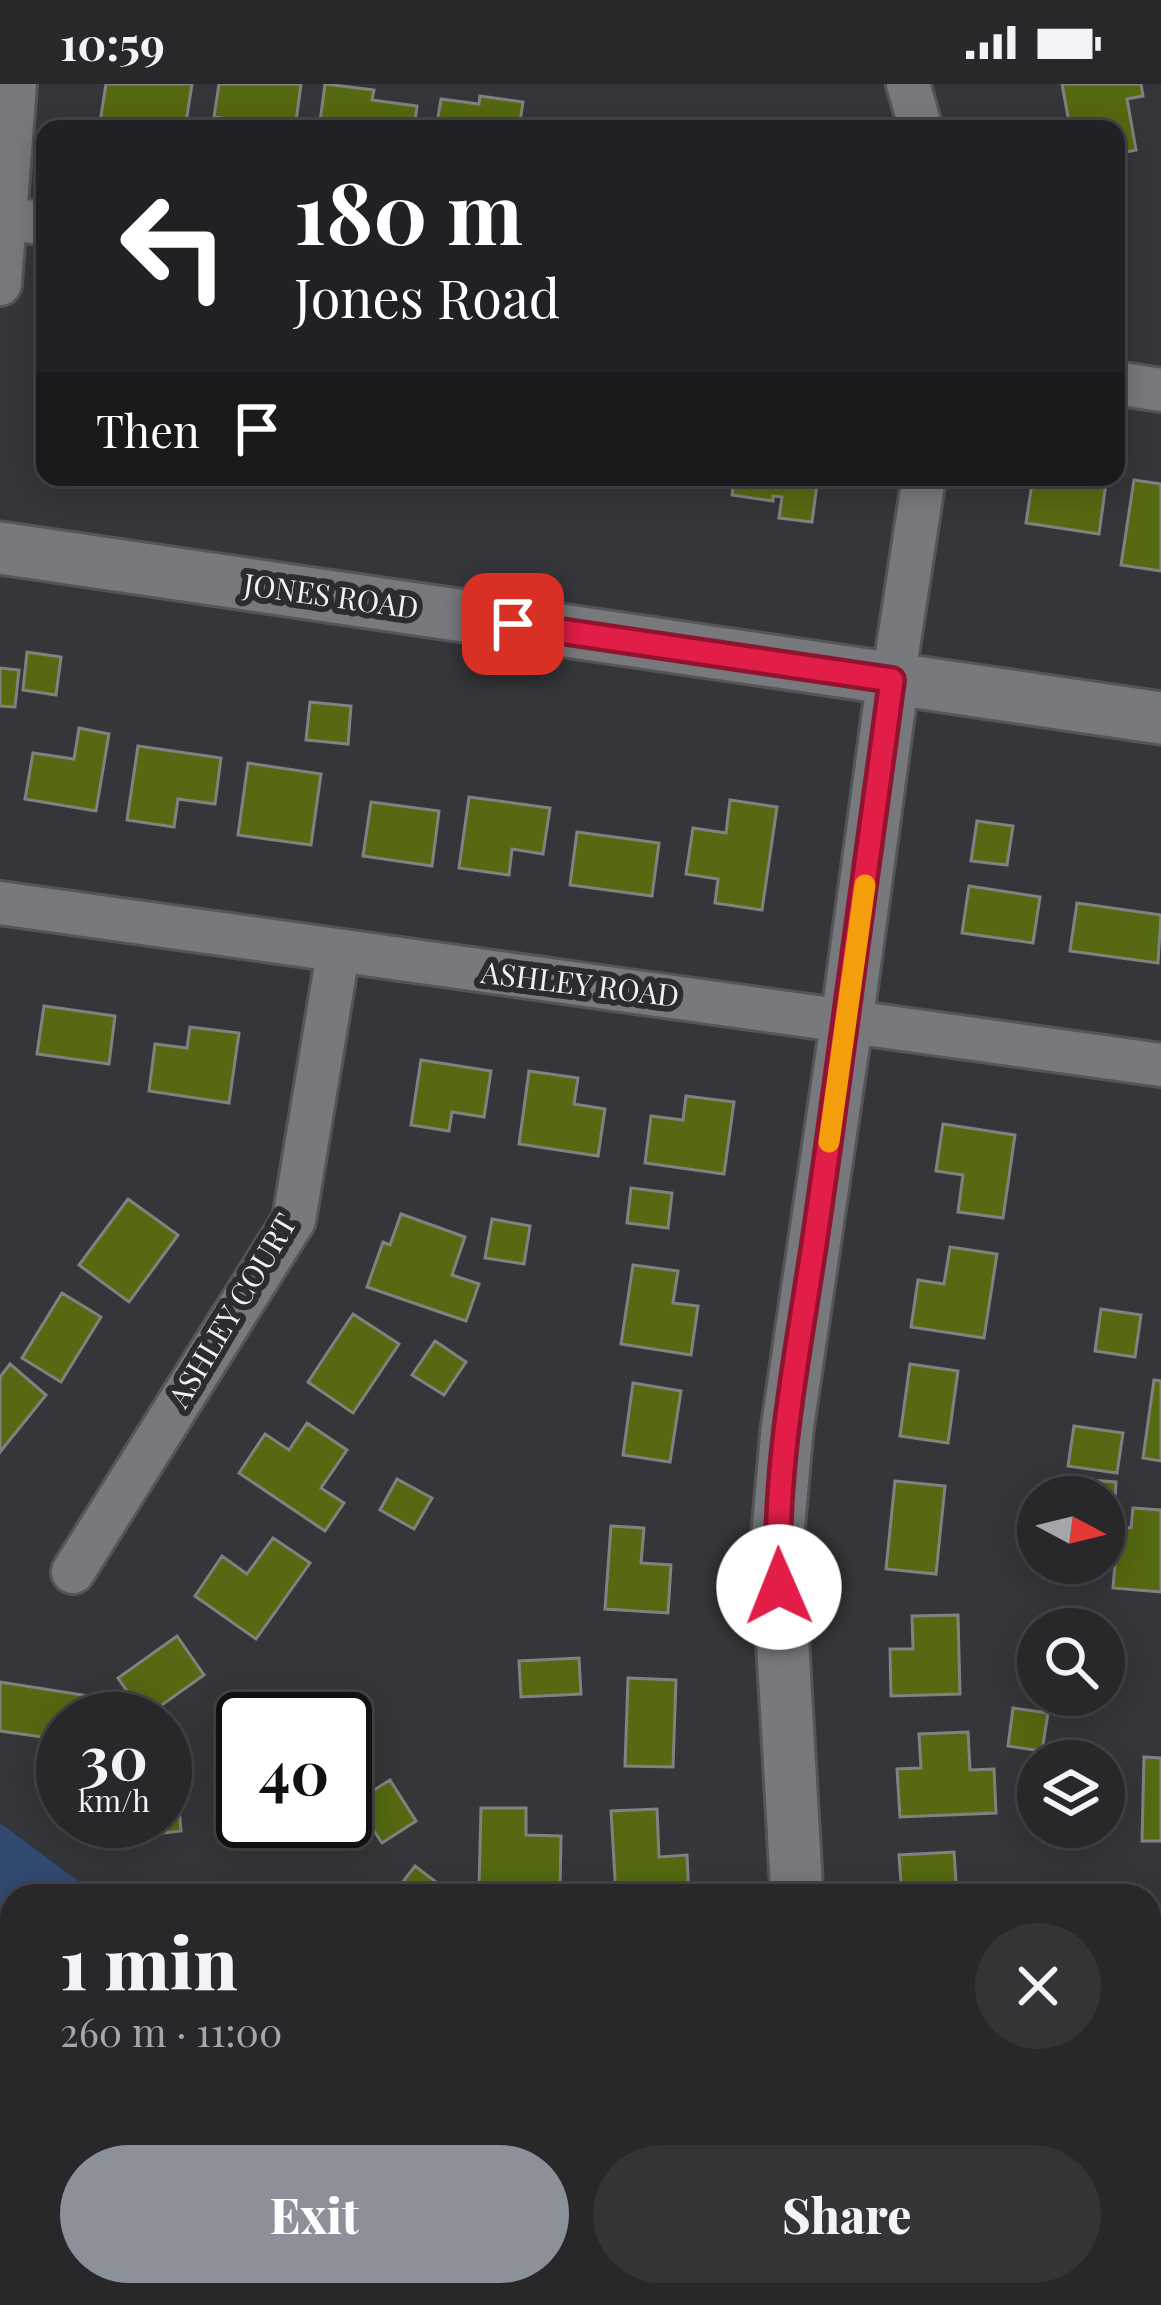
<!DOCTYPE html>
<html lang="en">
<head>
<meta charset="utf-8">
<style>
  :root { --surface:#28282b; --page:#343437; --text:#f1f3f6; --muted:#a5a6a9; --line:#444447; --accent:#8c9099 }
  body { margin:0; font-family:"Playfair Display",serif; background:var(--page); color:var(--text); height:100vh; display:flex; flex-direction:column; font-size:45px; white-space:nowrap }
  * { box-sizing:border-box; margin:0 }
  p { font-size:39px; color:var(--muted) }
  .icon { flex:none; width:66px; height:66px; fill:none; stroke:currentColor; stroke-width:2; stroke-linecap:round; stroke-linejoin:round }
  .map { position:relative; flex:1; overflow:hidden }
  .drawer { position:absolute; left:0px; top:1800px; width:1161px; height:423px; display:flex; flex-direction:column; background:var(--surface); border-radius:36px 36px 0 0; box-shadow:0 6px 30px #0003,0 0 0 3px var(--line) }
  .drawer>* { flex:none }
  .guide { position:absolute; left:36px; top:36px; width:1089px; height:366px; border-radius:24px; box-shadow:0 6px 30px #0003,0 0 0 3px var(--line); background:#202124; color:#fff; overflow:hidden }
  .needle { width:78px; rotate:97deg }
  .buttons { position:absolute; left:1017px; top:1392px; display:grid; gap:24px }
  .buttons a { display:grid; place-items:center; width:108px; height:108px; border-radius:50%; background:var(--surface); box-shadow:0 6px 30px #0003,0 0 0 3px var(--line); font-size:60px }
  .speed { position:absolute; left:36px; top:1608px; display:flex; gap:24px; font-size:60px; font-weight:700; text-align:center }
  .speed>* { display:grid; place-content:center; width:156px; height:156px; border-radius:50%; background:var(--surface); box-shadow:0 6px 30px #0003,0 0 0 3px var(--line); line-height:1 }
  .speed small { font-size:30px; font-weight:400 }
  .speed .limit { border:6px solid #111; border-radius:18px; background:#fff; color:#111 }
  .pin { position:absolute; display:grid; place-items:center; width:102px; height:102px; color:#fff; margin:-51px; border-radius:24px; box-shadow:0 6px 18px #0006 }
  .me { position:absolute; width:132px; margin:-66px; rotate:359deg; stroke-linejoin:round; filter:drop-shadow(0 0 9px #0008) }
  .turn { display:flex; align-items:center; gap:42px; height:252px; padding:0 60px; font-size:54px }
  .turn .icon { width:156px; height:156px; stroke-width:2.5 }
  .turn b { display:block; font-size:84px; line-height:102px }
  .then { display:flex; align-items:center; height:114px; padding:0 60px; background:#0003; gap:24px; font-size:45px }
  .round { display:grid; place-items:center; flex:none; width:126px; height:126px; border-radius:63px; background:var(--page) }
  .headline { display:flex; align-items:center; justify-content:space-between; height:204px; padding:0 60px }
  h1 { font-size:72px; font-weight:800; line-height:90px }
  .primary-button { display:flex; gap:24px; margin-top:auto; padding:24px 60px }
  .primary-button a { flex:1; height:138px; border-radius:72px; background:var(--accent); color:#fff; font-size:48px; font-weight:800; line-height:138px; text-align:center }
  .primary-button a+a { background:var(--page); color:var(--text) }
  .status { display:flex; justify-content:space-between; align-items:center; height:84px; padding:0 60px; background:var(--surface); direction:ltr }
  .status svg { height:33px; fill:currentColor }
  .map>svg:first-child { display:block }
  .green { fill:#314a72 }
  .water { fill:#011945 }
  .building { fill:#546911; stroke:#81827f; stroke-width:3 }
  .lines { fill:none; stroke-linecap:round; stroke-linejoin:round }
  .minor-casing { stroke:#535557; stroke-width:48 }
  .tertiary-casing { stroke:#535557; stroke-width:57 }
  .minor { stroke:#77797c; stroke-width:42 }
  .tertiary { stroke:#77797c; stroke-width:51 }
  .route-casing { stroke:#92132f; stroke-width:30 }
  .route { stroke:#e11d48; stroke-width:21 }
  .slow { stroke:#f59e0b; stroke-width:21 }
  .labels { text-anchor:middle; stroke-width:12; stroke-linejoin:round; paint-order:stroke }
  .street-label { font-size:30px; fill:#f0f1f2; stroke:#2b2c2f }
</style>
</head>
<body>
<div class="status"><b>10:59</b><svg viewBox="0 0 49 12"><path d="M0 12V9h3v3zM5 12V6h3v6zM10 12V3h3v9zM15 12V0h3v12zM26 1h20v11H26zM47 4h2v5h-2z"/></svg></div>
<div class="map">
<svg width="1161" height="2221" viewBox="0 0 1161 2221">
  <rect width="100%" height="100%" fill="#353639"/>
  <path class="green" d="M0 1739 98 1812H12V2211H154L129 2221H0Z"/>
  <path class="water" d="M0 1927 12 1930V2211H15L4 2221H0Z"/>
  <path class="building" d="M106 0H192L185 45H99Z
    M219 0H301L295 45H257L258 39 214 33Z
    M325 0 374 6 372 16 417 22 414 45H319Z
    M1062 0H1141L1143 12 1127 15 1136 66 1116 70V45H1062L1070 44Z
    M480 12 523 18 519 45H436L441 15 479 20Z
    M734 393H818L812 438 779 434 782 413 773 412V417L732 411Z
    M1033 393H1062L1106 399 1099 450 1026 439Z
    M1134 396 1161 400V487L1121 481Z
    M27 568 61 573 56 611 23 606Z
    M0 584 19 586 15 623 0 622Z
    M310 618 351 622 348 660 306 656Z
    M79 644 109 650 96 727 25 715 33 669 74 675Z
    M138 662 221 674 215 720 178 715 174 743 127 736Z
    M248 679 321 690 311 761 238 751Z
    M469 713 550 724 543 770 512 765 509 791 459 784Z
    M730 716 777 723 762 826 715 819 718 795 686 790 693 744 726 749Z
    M371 718 439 727 432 782 363 772Z
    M977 737 1013 742 1007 781 971 777Z
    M577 748 659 759 652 812 570 801Z
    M969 802 1040 813 1033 859 962 849Z
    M1077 819 1161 831 1158 879 1070 867Z
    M44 922 115 932 109 980 37 970Z
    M190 943 239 949 229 1019 149 1007 155 960 187 964Z
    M421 976 491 987 484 1033 452 1028 449 1047 411 1041Z
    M529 987 578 994 574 1020 605 1025 598 1072 519 1060Z
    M686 1012 734 1018 724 1090 645 1079 651 1032 683 1036Z
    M943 1040 1015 1051 1003 1134 958 1128 963 1091 936 1087Z
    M631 1104 672 1109 668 1144 627 1139Z
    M128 1115 178 1151 129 1218 79 1181Z
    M401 1130 465 1153 452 1191 479 1200 466 1237 367 1203 383 1158 390 1161Z
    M492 1135 530 1142 524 1180 485 1174Z
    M950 1163 997 1170 984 1254 911 1243 918 1196 944 1200Z
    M633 1181 678 1187 673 1219 698 1222 691 1271 621 1260Z
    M62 1209 101 1233 61 1298 22 1274Z
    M1101 1225 1141 1231 1135 1273 1095 1267Z
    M353 1230 399 1260 353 1329 308 1298Z
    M435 1257 466 1278 444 1311 412 1291Z
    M10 1280 46 1311 0 1368V1293Z
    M910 1280 958 1287 948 1359 900 1352Z
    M1154 1296 1161 1297V1377L1143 1374Z
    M633 1299 681 1307 670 1378 623 1371Z
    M307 1339 347 1366 321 1404 344 1419 325 1447 239 1389 265 1350 289 1366Z
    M1074 1342 1123 1349 1117 1389 1068 1382Z
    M1060 1394 1116 1398 1114 1435 1104 1434V1413H1059Z
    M397 1395 432 1414 414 1445 380 1426Z
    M895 1397 945 1402 936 1490 886 1485Z
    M1133 1424 1161 1426V1508L1113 1504 1118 1443 1131 1444Z
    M611 1442 644 1444 641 1479 671 1481 668 1529 605 1525Z
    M273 1454 310 1479 256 1555 195 1512 222 1472 247 1490Z
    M958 1531 960 1610 891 1612 890 1565H913L912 1532Z
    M177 1552 204 1591 145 1633 118 1594Z
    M579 1574 581 1610 521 1613 519 1577Z
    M628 1594 676 1596 673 1683 625 1682Z
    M0 1598 95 1613 91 1635H63V1656L0 1647Z
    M1013 1624 1048 1629 1042 1667 1008 1662Z
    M968 1648 970 1686 994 1685 996 1729 900 1733 897 1685 921 1684 919 1650Z
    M1144 1673 1161 1674V1757H1142Z
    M390 1696 416 1737 382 1759 355 1718Z
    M177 1698 181 1747 137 1752 136 1737H165V1699Z
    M481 1724H526V1751L561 1752 560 1807 479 1805Z
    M657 1725 659 1773 687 1771 689 1812H616L611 1727Z
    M954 1768 957 1812H902L899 1771Z
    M415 1782 453 1811V1812H392Z
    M1161 1921V1993H1153L1149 1922Z
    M634 2211H706L705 2221H633Z"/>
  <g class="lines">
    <g class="minor-casing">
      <path id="minor" d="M908 0 921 45
        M7 134 45 140
        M0 200 15 0
        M1116 299 1161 306
        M893 596 924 393
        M0 819C387 876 774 925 1161 981
        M73 1488 294 1136 338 869"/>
    </g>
    <g class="tertiary-casing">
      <path id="tertiary" d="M0 464 1161 634
        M797 1812 777 1459 787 1346 847 936 893 596
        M811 2221V2211"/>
    </g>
    <use href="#minor" class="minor"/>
    <use href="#tertiary" class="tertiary"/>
  </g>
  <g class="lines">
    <g class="route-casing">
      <path id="route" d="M513 540 892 596C868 778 843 959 817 1140 800 1259 773 1382 779 1503"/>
    </g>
    <use href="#route" class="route"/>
    <path class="slow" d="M829 1058 865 801"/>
  </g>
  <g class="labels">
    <g class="street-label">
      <text transform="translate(331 513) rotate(8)" y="10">JONES ROAD</text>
      <text transform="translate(580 901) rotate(7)" y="10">ASHLEY ROAD</text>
      <text transform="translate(233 1227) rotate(-59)" y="10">ASHLEY COURT</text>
    </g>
  </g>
</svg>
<div class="buttons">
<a><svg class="needle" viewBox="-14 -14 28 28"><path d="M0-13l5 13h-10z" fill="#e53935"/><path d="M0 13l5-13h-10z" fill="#a5a6a9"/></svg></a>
<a><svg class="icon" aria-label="search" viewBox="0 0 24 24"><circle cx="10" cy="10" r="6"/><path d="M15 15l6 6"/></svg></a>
<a><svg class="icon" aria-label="layers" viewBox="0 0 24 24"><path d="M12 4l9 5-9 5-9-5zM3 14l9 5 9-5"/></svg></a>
</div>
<div class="speed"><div>30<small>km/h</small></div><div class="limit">40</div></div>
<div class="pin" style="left:513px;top:540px;background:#d93025"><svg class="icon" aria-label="arrive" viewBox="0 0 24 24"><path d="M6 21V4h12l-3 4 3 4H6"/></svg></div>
<svg class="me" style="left:779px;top:1503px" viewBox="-20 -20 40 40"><circle r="19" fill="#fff"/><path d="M0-13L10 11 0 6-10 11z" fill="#e11d48"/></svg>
<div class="guide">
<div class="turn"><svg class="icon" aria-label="left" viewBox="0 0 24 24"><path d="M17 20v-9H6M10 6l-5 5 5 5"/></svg><div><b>180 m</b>Jones Road</div></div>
<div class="then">Then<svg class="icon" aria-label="arrive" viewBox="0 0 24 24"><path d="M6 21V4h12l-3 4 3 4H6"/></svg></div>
</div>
<section class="drawer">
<div class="headline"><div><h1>1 min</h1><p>260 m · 11:00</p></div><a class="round"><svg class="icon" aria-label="close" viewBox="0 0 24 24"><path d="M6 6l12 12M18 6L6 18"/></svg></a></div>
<div class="primary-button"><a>Exit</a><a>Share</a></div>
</section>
</div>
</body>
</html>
